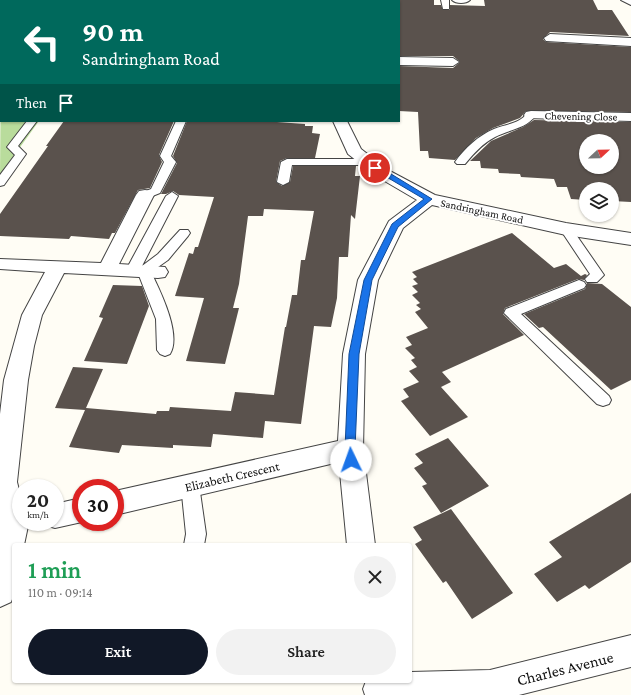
<!DOCTYPE html>
<html lang="en">
<head>
<meta charset="utf-8">
<style>
  :root { --surface:#fff; --page:#f2f2f2; --text:#222; --muted:#767676; --accent:#111827 }
  body { margin:0; font-family:"Crimson Pro",serif; background:var(--page); color:var(--text); height:100vh; display:flex; flex-direction:column; font-size:15px; white-space:nowrap }
  * { box-sizing:border-box; margin:0 }
  p { font-size:13px; color:var(--muted) }
  .icon { flex:none; width:22px; height:22px; fill:none; stroke:currentColor; stroke-width:2; stroke-linecap:round; stroke-linejoin:round }
  .map { position:relative; flex:1; overflow:hidden }
  .details { position:absolute; left:12px; top:543px; width:400px; height:140px; display:flex; flex-direction:column; background:var(--surface); border-radius:4px; box-shadow:0 1px 3px #0004 }
  .details>* { flex:none }
  .hud { position:absolute; left:0px; top:0px; width:400px; height:122px; box-shadow:0 1px 3px #0004; background:#00695c; color:#fff; overflow:hidden }
  .needle { width:26px; rotate:68deg }
  .buttons { position:absolute; left:579px; top:134px; display:grid; gap:8px }
  .buttons a { display:grid; place-items:center; width:40px; height:40px; border-radius:50%; background:var(--surface); box-shadow:0 1px 3px #0004; font-size:20px }
  .speed { position:absolute; left:12px; top:479px; display:flex; gap:8px; font-size:20px; font-weight:700; text-align:center }
  .speed>* { display:grid; place-content:center; width:52px; height:52px; border-radius:50%; background:var(--surface); box-shadow:0 1px 3px #0004; line-height:1 }
  .speed small { font-size:10px; font-weight:400 }
  .speed .limit { border:6px solid #d22; background:#fff; color:#111 }
  .pin { position:absolute; display:grid; place-items:center; width:34px; height:34px; color:#fff; margin:-17px; border:2px solid #fff; border-radius:50%; box-shadow:0 1px 4px #0007 }
  .me { position:absolute; width:44px; margin:-22px; rotate:357deg; stroke-linejoin:round; filter:drop-shadow(0 0 3px #0008) }
  .turn { display:flex; align-items:center; gap:14px; height:84px; padding:0 16px; font-size:18px }
  .turn .icon { width:52px; height:52px; stroke-width:2.5 }
  .turn b { display:block; font-size:28px; line-height:34px }
  .then { display:flex; align-items:center; height:38px; padding:0 16px; background:#0003; gap:8px; font-size:15px }
  .round { display:grid; place-items:center; flex:none; width:42px; height:42px; border-radius:21px; background:var(--page) }
  .overview { display:flex; align-items:center; justify-content:space-between; height:68px; padding:0 16px }
  h1 { font-size:24px; font-weight:600; line-height:30px; color:#1e9e55 }
  .action { display:flex; gap:8px; margin-top:auto; padding:8px 16px }
  .action a { flex:1; height:46px; border-radius:24px; background:var(--accent); color:#fff; font-size:16px; font-weight:600; line-height:46px; text-align:center }
  .action a+a { background:var(--page); color:var(--text) }
  .map>svg:first-child { display:block }
  .forest { fill:#b9dc9c }
  .lines { fill:none; stroke-linecap:round; stroke-linejoin:round }
  .stream { fill:#3f96cf; fill-rule:evenodd }
  .building { fill:#5a524d; fill-rule:evenodd }
  .lane-casing { stroke:#444; stroke-width:2 }
  .street-casing { stroke:#444; stroke-width:2 }
  .lane { fill:#fff; fill-rule:evenodd }
  .street { fill:#fff; fill-rule:evenodd }
  .route { fill:#1a73e8; stroke:#114b97 }
  .labels { text-anchor:middle; stroke-width:4; stroke-linejoin:round; paint-order:stroke }
  .far-street-label { font-size:11px; fill:#111; stroke:#fff }
  .street-label { font-size:13px; fill:#111; stroke:#fff }
  .near-street-label { font-size:16px; fill:#111; stroke:#fff }
</style>
</head>
<body>
<div class="map">
<svg width="631" height="695" viewBox="0 0 631 695">
  <rect width="100%" height="100%" fill="#fffdf5"/>
  <path class="forest" d="M1 63V121H39L0 175Z"/>
  <g class="lines">
    <path class="stream" d="M103 0H108L103 1Z
      M0 110H1L0 115Z"/>
  </g>
  <path class="building" d="M399 0H434V5H441L443 10H450V5L485 6 484 0H593L598 10H612L629 36 550 32 543 39 546 42 631 47V112L526 111 520 118 493 128 476 138 455 160 429 158 428 151H420L418 112 399 111V66L453 68 460 62 453 56H399Z
    M534 120 631 122V202L612 201V189H586V200L571 199 567 187H557L554 179 521 177 520 174 499 173 498 169 481 168 480 161H470L491 141 523 127ZM586 141H612V167H586Z
    M64 121H174L159 155 162 162 150 188 138 190 115 233H112L109 239 71 236 69 239 0 236V214L48 146H46Z
    M187 121H263L305 124V126H313L312 133 320 134 315 158H287L280 161 276 182 282 186 290 182 293 166H356L355 176H360L355 219 351 215 348 257H339L337 298 331 327 314 326 301 424 265 421 263 438 213 434 211 447 173 445V448L122 445 119 453 69 447 85 410 55 408 73 367 103 369 86 408 156 414 157 411H169L170 407 231 411 235 392 274 395 285 327H286L292 295H297L301 260H305L314 211 264 209 263 216H248L239 284 233 308H239L225 364 186 361 204 298 175 296 189 253 193 254 195 247H198L214 197 179 195 173 191 166 194H161L177 163 173 156Z
    M512 233 554 268 566 264 581 276 585 274 587 275 584 280 578 279 505 308 503 314 524 335 442 372 451 382 441 387 468 417 430 436 401 401 409 397 403 389 419 382 409 371 417 367 411 360 415 358 405 348 412 345 406 337 428 328 415 312 421 309 416 305 420 303 412 295 418 292 412 286 418 284 413 279 417 277 412 272Z
    M587 283 602 284 631 307V380L611 390 543 327 539 328 524 314 585 289Z
    M113 285 142 286 149 306 127 364 84 361 103 318 99 317Z
    M448 438 489 486 441 513 422 486 427 484 414 468 423 463 415 454Z
    M631 493V562L589 589 585 585 557 602 534 574 562 557 549 542Z
    M451 509 513 593 472 619 446 581 443 583 415 544 422 540 413 527Z"/>
  <g class="lines">
    <g class="lane-casing">
      <path id="lane" d="M441 0H449V9H443Z
        M452 0H470C466 4 456 4 452 0Z
        M531 112 536 115C526 129 510 129 495 137 483 143 474 153 465 164H457L455 162C465 148 478 136 494 129 506 124 520 124 527 113Z
        M27 121H37L18 146 26 154 4 185 0 186V175L15 155 7 147Z
        M176 121H186L171 156 176 162 160 193 145 199 141 197 139 195 141 193 151 189 164 162 160 156Z
        M287 159H369L375 162 369 165H292L289 182 283 185 277 182 281 162Z
        M172 192 178 196 142 266 158 254 180 230H188L190 233 188 236 168 260 151 272C160 291 182 334 170 354L165 356 160 354 157 350 156 319 138 273 133 274 128 273 126 270 166 196Z
        M566 225 570 226 604 275 597 282H587L585 279 590 274 560 229Z
        M579 280 584 282 586 285 584 288 521 314 609 396 611 400 609 404 603 406 597 404 504 313 506 309Z
        M190 477 196 479 199 485 206 534 204 545H184L186 534 181 485 184 479Z"/>
    </g>
    <g class="street-casing">
      <path id="street" d="M218 0H230V1H218Z
        M264 0H278L279 1H265Z
        M342 0H354V1H342Z
        M621 0H631V5Z
        M550 34 631 38V46L546 41 544 38Z
        M399 57 453 58 459 62 453 66 399 65Z
        M531 111 631 113V121L526 118 524 115 526 112Z
        M333 121H347L361 149 388 170 435 195 566 223 631 233V245L566 235 432 205 403 228 378 280 365 354 363 449 375 545H347L339 462 115 515V491L338 441 343 354 358 280 389 221 417 200 376 176 348 154Z
        M145 190 151 191 154 195 119 264 165 267 168 272 165 277 158 278 64 273 42 315 34 346 28 380 17 482 21 498V522H27L28 526 24 545H14V594L11 602 0 607V414L4 380 22 315 45 272 0 269V259L101 263 136 195 139 191Z
        M81 498 82 522 55 528 45 525 44 522H55V504Z
        M631 635V667L519 695H365L363 689 366 681H410V672L490 670Z"/>
    </g>
    <use href="#lane" class="lane"/>
    <use href="#street" class="street"/>
  </g>
  <path class="route" d="M373 166H378L432 199 398 227 372 280 359 354 355 449 356 460 355 463H347L345 449 349 354 364 280 392 224 424 199 373 169Z"/>
  <g class="labels">
    <g class="far-street-label">
      <text transform="translate(581 116) rotate(1)" y="4">Chevening Close</text>
      <text transform="translate(482 211) rotate(12)" y="4">Sandringham Road</text>
    </g>
    <g class="street-label">
      <text transform="translate(232 476) rotate(-13)" y="5">Elizabeth Crescent</text>
    </g>
    <g class="near-street-label">
      <text transform="translate(565 668) rotate(-14)" y="6">Charles Avenue</text>
    </g>
  </g>
</svg>
<div class="buttons">
<a><svg class="needle" viewBox="-14 -14 28 28"><path d="M0-13l5 13h-10z" fill="#e53935"/><path d="M0 13l5-13h-10z" fill="#767676"/></svg></a>
<a><svg class="icon" aria-label="layers" viewBox="0 0 24 24"><path d="M12 4l9 5-9 5-9-5zM3 14l9 5 9-5"/></svg></a>
</div>
<div class="speed"><div>20<small>km/h</small></div><div class="limit">30</div></div>
<div class="pin" style="left:375px;top:168px;background:#d93025"><svg class="icon" aria-label="arrive" viewBox="0 0 24 24"><path d="M6 21V4h12l-3 4 3 4H6"/></svg></div>
<svg class="me" style="left:351px;top:460px" viewBox="-20 -20 40 40"><circle r="19" fill="#fff"/><path d="M0-13L10 11 0 6-10 11z" fill="#1a73e8"/></svg>
<div class="hud">
<div class="turn"><svg class="icon" aria-label="left" viewBox="0 0 24 24"><path d="M17 20v-9H6M10 6l-5 5 5 5"/></svg><div><b>90 m</b>Sandringham Road</div></div>
<div class="then">Then<svg class="icon" aria-label="arrive" viewBox="0 0 24 24"><path d="M6 21V4h12l-3 4 3 4H6"/></svg></div>
</div>
<section class="details">
<div class="overview"><div><h1>1 min</h1><p>110 m · 09:14</p></div><a class="round"><svg class="icon" aria-label="close" viewBox="0 0 24 24"><path d="M6 6l12 12M18 6L6 18"/></svg></a></div>
<div class="action"><a>Exit</a><a>Share</a></div>
</section>
</div>
</body>
</html>
